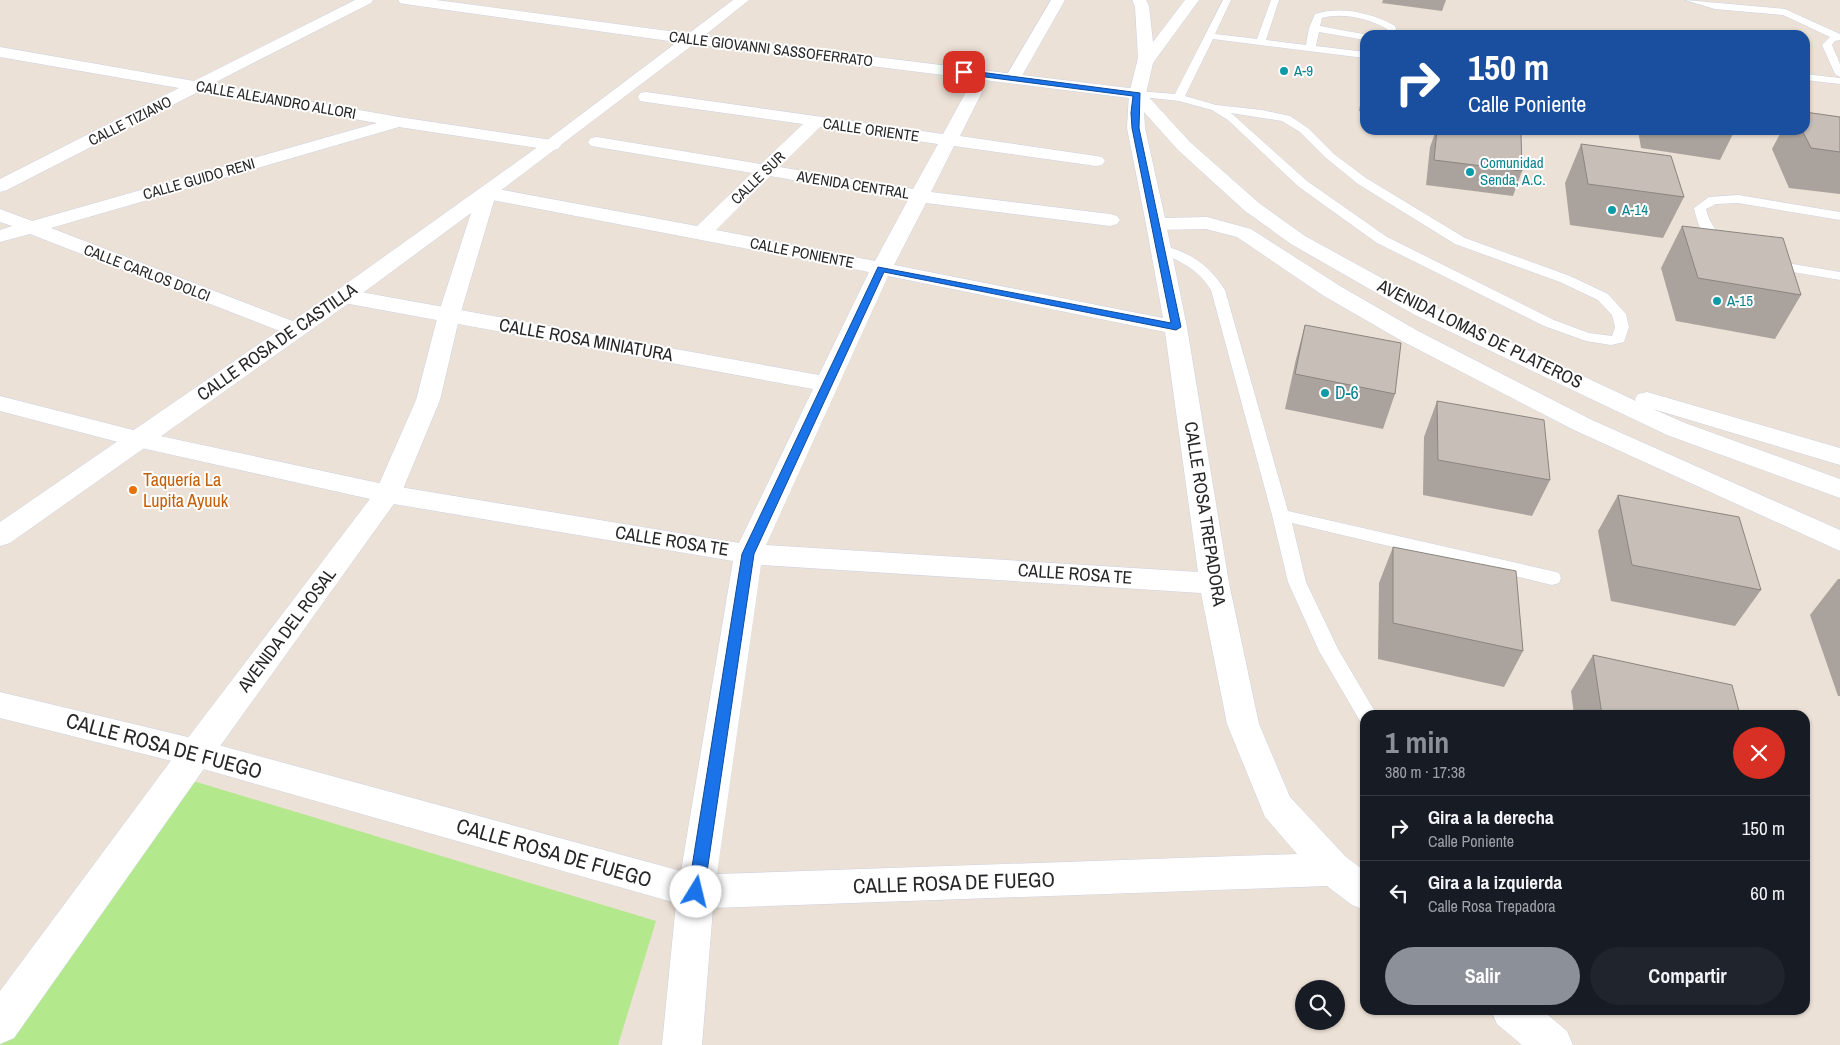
<!DOCTYPE html>
<html lang="es">
<head>
<meta charset="utf-8">
<style>
  :root { --surface:#171b24; --page:#20242c; --text:#f1f3f6; --muted:#9ea1a6; --line:#363941; --accent:#8c9099 }
  body { margin:0; font-family:"Archivo Narrow",sans-serif; background:var(--page); color:var(--text); height:100vh; display:flex; flex-direction:column; font-size:19px; white-space:nowrap }
  * { box-sizing:border-box; margin:0 }
  p { font-size:16px; color:var(--muted) }
  .icon { flex:none; width:28px; height:28px; fill:none; stroke:currentColor; stroke-width:2; stroke-linecap:round; stroke-linejoin:round }
  .map { position:relative; flex:1; overflow:hidden }
  .panel { position:absolute; left:1360px; top:710px; width:450px; height:305px; display:flex; flex-direction:column; background:var(--surface); border-radius:15px; box-shadow:0 1px 4px #0004 }
  .panel>* { flex:none }
  .banner { position:absolute; left:1360px; top:30px; width:450px; height:105px; border-radius:15px; box-shadow:0 1px 4px #0004; background:#1a4fa0; color:#fff; overflow:hidden }
  .controls { position:absolute; left:1295px; top:980px; display:grid; gap:10px }
  .controls a { display:grid; place-items:center; width:50px; height:50px; border-radius:50%; background:var(--surface); box-shadow:0 1px 4px #0004; font-size:25px }
  .pin { position:absolute; display:grid; place-items:center; width:42px; height:42px; color:#fff; margin:-21px; border-radius:10px; box-shadow:0 2px 8px #0006 }
  .me { position:absolute; width:55px; margin:-28px; rotate:9deg; stroke-linejoin:round; filter:drop-shadow(0 0 4px #0008) }
  .turn { display:flex; align-items:center; gap:18px; height:105px; padding:0 25px; font-size:22px }
  .turn .icon { width:65px; height:65px; stroke-width:2.5 }
  .turn b { display:block; font-size:35px; line-height:42px }
  .round { display:grid; place-items:center; flex:none; width:52px; height:52px; border-radius:26px; background:var(--page) }
  .head { display:flex; align-items:center; justify-content:space-between; height:85px; padding:0 25px }
  h1 { font-size:30px; font-weight:700; line-height:38px; color:var(--accent) }
  .button { display:flex; gap:10px; margin-top:auto; padding:10px 25px }
  .button a { flex:1; height:58px; border-radius:30px; background:var(--accent); color:#fff; font-size:20px; font-weight:700; line-height:58px; text-align:center }
  .button a+a { background:var(--page); color:var(--text) }
  ul { padding:0; list-style:none }
  li { display:flex; align-items:center; gap:15px; height:65px; padding:0 25px; border-top:1px solid var(--line) }
  li div { flex:1 }
  li b { display:block; font-size:19px }
  li em { font-style:normal }
  .map>svg:first-child { display:block }
  .green { fill:#b3e88c }
  .lines { fill:none; stroke-linecap:round; stroke-linejoin:round }
  .service-casing { stroke:#ccd2e2; stroke-width:1 }
  .minor-casing { stroke:#ccd2e2; stroke-width:1 }
  .tertiary-casing { stroke:#ccd2e2; stroke-width:1 }
  .secondary-casing { stroke:#ccd2e2; stroke-width:1 }
  .service { fill:#fff; fill-rule:evenodd }
  .minor { fill:#fff; fill-rule:evenodd }
  .tertiary { fill:#fff; fill-rule:evenodd }
  .secondary { fill:#fff; fill-rule:evenodd }
  .wall { fill:#aaa39d }
  .building { fill:#c6beb7; stroke:#8b8580 }
  .route { fill:#1a73e8; stroke:#114b97 }
  .culture-dot { fill:#0f9aa8; stroke:#fff; stroke-width:2 }
  .food-dot { fill:#e8710a; stroke:#fff; stroke-width:2 }
  .labels { text-anchor:middle; stroke-width:4; stroke-linejoin:round; paint-order:stroke }
  .far-street-label { font-size:15px; fill:#272727; stroke:#fff }
  .far-culture-label { font-size:15px; fill:#0d838f; stroke:#fff; text-anchor:start }
  .street-label { font-size:18px; fill:#272727; stroke:#fff }
  .culture-label { font-size:18px; fill:#0d838f; stroke:#fff; text-anchor:start }
  .food-label { font-size:18px; fill:#c56008; stroke:#fff; text-anchor:start }
  .near-street-label { font-size:21px; fill:#272727; stroke:#fff }
</style>
</head>
<body>
<div class="map">
<svg width="1840" height="1045" viewBox="0 0 1840 1045">
  <rect width="100%" height="100%" fill="#ece1d6"/>
  <path class="green" d="M190 780 656 921 618 1045H0Z"/>
  <g class="lines">
    <g class="service-casing">
      <path id="service" d="M1223 0H1231L1215 34 1257 39 1271 0H1279L1266 40 1306 45 1309 28 1315 14C1341 6 1372 13 1395 26L1398 35H1388L1387 29C1370 19 1342 12 1322 18L1320 26 1368 35H1365V40L1319 32 1316 46 1365 52V58L1213 39 1185 96 1216 105 1262 110 1290 116 1308 128 1334 154 1366 178 1465 238 1570 276 1608 294 1626 314 1629 327 1624 342 1611 345 1586 341 1544 326 1377 243 1299 187 1228 120 1212 110 1179 101 1133 96 1132 94 1137 91 1175 94ZM1231 113 1282 121 1300 132 1326 158 1358 184 1455 244 1560 282 1598 300 1612 315 1615 327 1612 336 1589 333 1554 320 1387 237 1307 181Z
        M1685 0 1785 9 1840 34V40L1835 41 1832 45 1840 64V77L1835 74 1822 45 1830 37 1783 15 1715 9Z
        M1805 74 1840 78V84L1805 80Z
        M1738 195 1840 212V220L1738 203 1716 204 1706 209C1710 226 1719 233 1728 246L1722 250C1705 246 1697 223 1694 208L1709 197Z
        M1161 245C1190 252 1209 265 1225 290L1288 511 1552 571 1559 573 1561 578 1559 583 1552 585 1292 523 1306 582 1338 649 1377 715H1365V723L1360 721 1319 651 1288 582 1272 515 1211 290C1198 269 1180 260 1156 252L1154 249Z
        M1769 260 1840 272V280L1764 267 1762 264Z"/>
    </g>
    <g class="minor-casing">
      <path id="minor" d="M355 0H373L371 3 212 84 399 117 552 140 558 141 561 145 558 149 552 150 399 127 51 228 303 325 306 330 303 335 295 337 30 234 0 242V230L12 226 0 222V209L32 221 377 123 198 92 7 190 0 192V179L179 88 0 57V47L194 81Z
        M398 0H436L691 34 696 36 699 39 696 42 691 44 405 4 400 3Z
        M974 87 980 89 982 92 960 136 1096 156 1102 157 1105 161 1102 165 1096 166 954 146 931 192 1110 214 1117 216 1120 220 1117 224 1110 226 926 203 894 265 1163 318 1146 224 1149 220 1156 218 1163 220 1166 224 1187 327 1229 583 1259 724 1290 797 1346 857 1365 871V910L1352 905 1327 886 713 908 702 1045H662L676 903 196 767 0 718V692L196 739 681 871 733 561 388 503 137 447 0 411V396L137 431 388 485 739 543 813 389 344 303 336 301 333 296 336 291 344 289 819 375 869 272 487 199 480 197 477 193 480 189 487 187 697 226 752 173 597 147 591 146 588 142 591 138 597 137 761 164 803 124 646 102 640 101 638 97 640 93 646 92 943 134 966 92 968 89ZM820 127 938 144 913 189 779 167ZM770 176 908 200 875 261 716 230ZM888 276 1165 332 1198 572 766 545ZM761 565 1201 593 1227 724 1265 817 1297 854 717 874Z
        M1491 1010H1542L1567 1031 1573 1045H1522L1497 1024Z"/>
    </g>
    <g class="tertiary-casing">
      <path id="tertiary" d="M733 0H749L704 36 1137 89 1143 90 1145 94 1143 98 1137 99 694 44 496 194 460 315 440 400 401 494 208 763 14 1038 0 1044V991L184 743 376 491 416 400 438 315 471 213 352 301 10 543 0 546V522L336 291 546 141Z"/>
    </g>
    <g class="secondary-casing">
      <path id="secondary" d="M1051 0H1065L1019 81H1007L1005 78Z
        M1132 0H1146L1149 6 1153 42 1185 0H1199L1153 63 1146 94 1190 142 1259 203 1305 236 1431 305 1636 401 1635 399 1638 394 1647 392 1840 448V465L1653 409 1685 423 1840 479V498L1667 435 1415 315 1291 244 1245 211 1178 150 1144 112 1145 128 1165 218 1207 217 1251 229 1340 286 1418 331 1592 420 1840 530V551L1574 430 1402 341 1324 296 1237 237 1206 229 1156 230 1149 228 1146 224 1127 128 1129 94 1138 58 1135 6Z"/>
    </g>
    <use href="#service" class="service"/>
    <use href="#minor" class="minor"/>
    <use href="#tertiary" class="tertiary"/>
    <use href="#secondary" class="secondary"/>
  </g>
  <path class="wall" d="M1383 0H1446L1442 11 1382 3Z
    M1365 76V112L1359 111Z
    M1840 117V194L1789 188 1772 149 1782 130H1805Z
    M1436 130H1490L1522 171 1513 196 1426 185 1430 147Z
    M1638 130H1735L1720 160 1641 148Z
    M1581 144 1684 197 1663 238 1570 225 1565 183Z
    M1682 226 1801 295 1775 339 1676 321 1661 268Z
    M1305 325 1395 394 1383 429 1285 409 1296 359Z
    M1437 401 1550 480 1532 516 1423 495 1424 437Z
    M1618 495 1761 590 1735 626 1611 601 1598 531Z
    M1393 547 1523 651 1504 687 1378 659 1379 583Z
    M1838 579H1840V696H1838L1810 615Z
    M1593 655 1740 715H1574L1571 691Z"/>
  <path class="building" d="M1805 112 1840 117V152L1811 148 1802 130H1805Z
    M1437 130H1490L1521 134 1522 171 1434 160Z
    M1581 144 1671 156 1684 197 1588 184Z
    M1682 226 1783 238 1801 295 1698 278Z
    M1305 325 1401 343 1395 394 1295 374Z
    M1437 401 1544 420 1550 480 1438 460Z
    M1618 495 1739 517 1761 590 1632 565Z
    M1393 547 1516 571 1523 651 1393 623Z
    M1593 655 1732 685 1740 715H1602Z"/>
  <path class="route" d="M964 70 1140 93 1139 128 1181 327 1176 330 884 272 754 554 704 892 701 897 696 899 690 897 688 892 742 554 878 267 1171 323 1132 128 1131 113 1133 96 962 74V71Z"/>
  <g class="culture-dot">
    <circle cx="1284" cy="71" r="5"/>
    <circle cx="1470" cy="172" r="5"/>
    <circle cx="1612" cy="210" r="5"/>
    <circle cx="1717" cy="301" r="5"/>
    <circle cx="1325" cy="393" r="5"/>
  </g>
  <circle class="food-dot" cx="133" cy="490" r="5"/>
  <g class="labels">
    <g class="far-street-label">
      <text transform="translate(771 49) rotate(7)" y="5">CALLE GIOVANNI SASSOFERRATO</text>
      <text transform="translate(276 100) rotate(10)" y="5">CALLE ALEJANDRO ALLORI</text>
      <text transform="translate(130 121) rotate(-27)" y="5">CALLE TIZIANO</text>
      <text transform="translate(871 130) rotate(8)" y="5">CALLE ORIENTE</text>
      <text transform="translate(758 178) rotate(-44)" y="5">CALLE SUR</text>
      <text transform="translate(199 179) rotate(-16)" y="5">CALLE GUIDO RENI</text>
      <text transform="translate(853 185) rotate(9)" y="5">AVENIDA CENTRAL</text>
      <text transform="translate(802 253) rotate(11)" y="5">CALLE PONIENTE</text>
      <text transform="translate(147 273) rotate(21)" y="5">CALLE CARLOS DOLCI</text>
    </g>
    <g class="far-culture-label">
      <text x="1294" y="76">A-9</text>
      <text x="1480" y="168">Comunidad<tspan x="1480" dy="17">Senda, A.C.</tspan></text>
      <text x="1622" y="215">A-14</text>
      <text x="1727" y="306">A-15</text>
    </g>
    <g class="street-label">
      <text transform="translate(1480 334) rotate(26)" y="6">AVENIDA LOMAS DE PLATEROS</text>
      <text transform="translate(586 340) rotate(10)" y="6">CALLE ROSA MINIATURA</text>
      <text transform="translate(277 342) rotate(-35)" y="6">CALLE ROSA DE CASTILLA</text>
      <text transform="translate(1205 514) rotate(81)" y="6">CALLE ROSA TREPADORA</text>
      <text transform="translate(672 541) rotate(9)" y="6">CALLE ROSA TE</text>
      <text transform="translate(1075 574) rotate(4)" y="6">CALLE ROSA TE</text>
      <text transform="translate(287 630) rotate(-53)" y="6">AVENIDA DEL ROSAL</text>
    </g>
    <g class="culture-label">
      <text x="1335" y="399">D-6</text>
    </g>
    <g class="food-label">
      <text x="143" y="486">Taquería La<tspan x="143" dy="21">Lupita Ayuuk</tspan></text>
    </g>
    <g class="near-street-label">
      <text transform="translate(164 746) rotate(15)" y="7">CALLE ROSA DE FUEGO</text>
      <text transform="translate(554 853) rotate(16)" y="7">CALLE ROSA DE FUEGO</text>
      <text transform="translate(954 883) rotate(-2)" y="7">CALLE ROSA DE FUEGO</text>
    </g>
  </g>
</svg>
<div class="controls">
<a><svg class="icon" aria-label="search" viewBox="0 0 24 24"><circle cx="10" cy="10" r="6"/><path d="M15 15l6 6"/></svg></a>
</div>
<div class="pin" style="left:964px;top:72px;background:#d93025"><svg class="icon" aria-label="arrive" viewBox="0 0 24 24"><path d="M6 21V4h12l-3 4 3 4H6"/></svg></div>
<svg class="me" style="left:696px;top:892px" viewBox="-20 -20 40 40"><circle r="19" fill="#fff"/><path d="M0-13L10 11 0 6-10 11z" fill="#1a73e8"/></svg>
<div class="banner">
<div class="turn"><svg class="icon" aria-label="right" viewBox="0 0 24 24"><path d="M7 20v-9h11M14 6l5 5-5 5"/></svg><div><b>150 m</b>Calle Poniente</div></div>
</div>
<section class="panel">
<div class="head"><div><h1>1 min</h1><p>380 m · 17:38</p></div><a class="round" style="background:#d93025;color:#fff"><svg class="icon" aria-label="close" viewBox="0 0 24 24"><path d="M6 6l12 12M18 6L6 18"/></svg></a></div>
<ul>
<li><svg class="icon" aria-label="right" viewBox="0 0 24 24"><path d="M7 20v-9h11M14 6l5 5-5 5"/></svg><div><b>Gira a la derecha</b><p>Calle Poniente</p></div><em>150 m</em></li>
<li><svg class="icon" aria-label="left" viewBox="0 0 24 24"><path d="M17 20v-9H6M10 6l-5 5 5 5"/></svg><div><b>Gira a la izquierda</b><p>Calle Rosa Trepadora</p></div><em>60 m</em></li>
</ul>
<div class="button"><a>Salir</a><a>Compartir</a></div>
</section>
</div>
</body>
</html>
